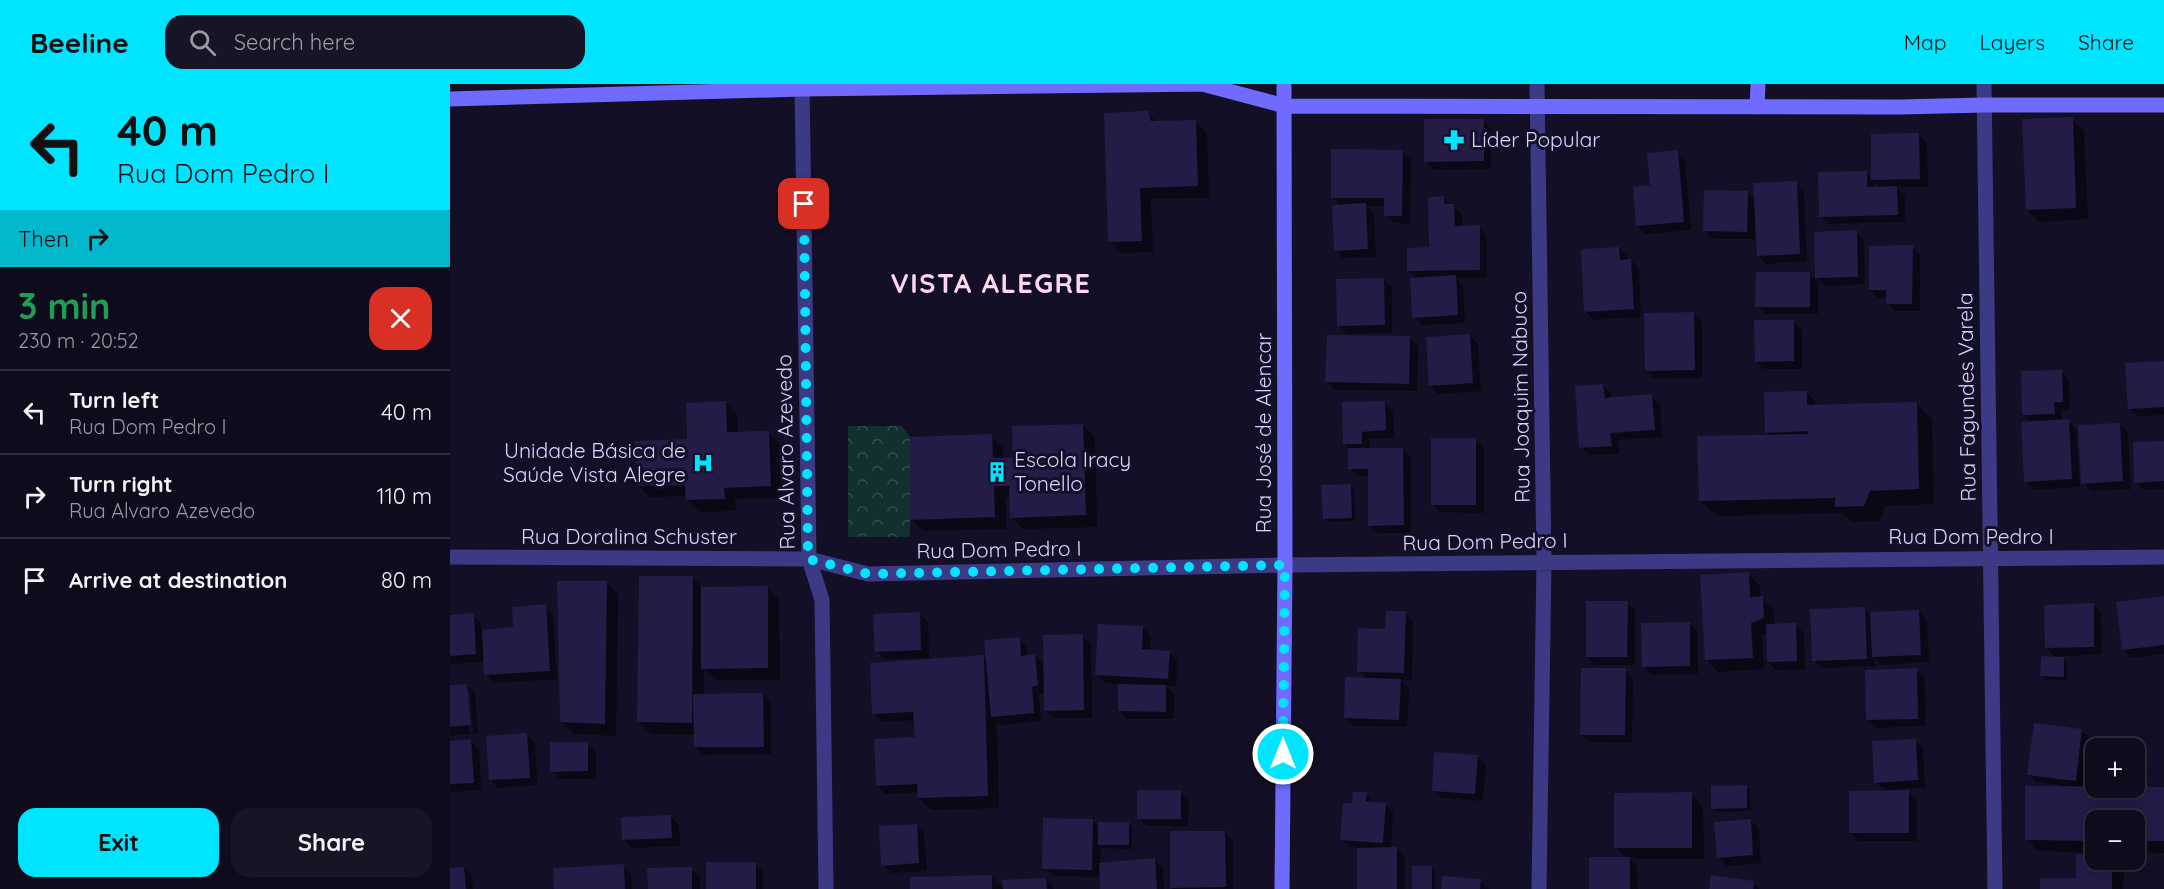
<!DOCTYPE html>
<html lang="en">
<head>
<meta charset="utf-8">
<style>
  :root { --surface:#0e0b1c; --page:#171425; --text:#f1f3f6; --muted:#9b9ba3; --line:#2e2b3b; --accent:#00e5ff }
  body { margin:0; font-family:Quicksand,sans-serif; background:var(--page); color:var(--text); height:100vh; display:flex; flex-direction:column; font-size:22px; white-space:nowrap }
  * { box-sizing:border-box; margin:0 }
  p { font-size:20px; color:var(--muted) }
  .icon { flex:none; width:33px; height:33px; fill:none; stroke:currentColor; stroke-width:2; stroke-linecap:round; stroke-linejoin:round }
  .map { position:relative; flex:1; overflow:hidden }
  .sheet { display:flex; flex-direction:column; background:var(--surface); width:450px }
  .sheet>* { flex:none }
  .hud { background:#00e5ff; color:#111; overflow:hidden }
  .fabs { position:absolute; left:1635px; top:654px; display:grid; gap:12px }
  .fabs a { display:grid; place-items:center; width:60px; height:60px; border-radius:12px; background:var(--surface); box-shadow:0 3px 15px #0003,0 0 0 2px var(--line); font-size:30px }
  .pin { position:absolute; display:grid; place-items:center; width:51px; height:51px; color:#fff; margin:-26px; border-radius:12px; box-shadow:0 3px 9px #0006 }
  .me { position:absolute; width:66px; margin:-33px; rotate:0deg; stroke-linejoin:round; filter:drop-shadow(0 0 4px #0008) }
  .turn { display:flex; align-items:center; gap:21px; height:126px; padding:0 18px; font-size:27px }
  .turn .icon { width:78px; height:78px; stroke-width:2.5 }
  .turn b { display:block; font-size:42px; line-height:51px }
  .then { display:flex; align-items:center; height:57px; padding:0 18px; background:#0003; gap:12px; font-size:22px }
  .round { display:grid; place-items:center; flex:none; width:63px; height:63px; border-radius:18px; background:var(--page) }
  .summary { display:flex; align-items:center; justify-content:space-between; height:102px; padding:0 18px }
  h1 { font-size:36px; font-weight:700; line-height:45px; color:#1e9e55 }
  .button { display:flex; gap:12px; margin-top:auto; padding:12px 18px }
  .button a { flex:1; height:69px; border-radius:18px; background:var(--accent); color:#111; font-size:24px; font-weight:700; line-height:69px; text-align:center }
  .button a+a { background:var(--page); color:var(--text) }
  ul { padding:0; list-style:none }
  li { display:flex; align-items:center; gap:18px; height:84px; padding:0 18px; border-top:2px solid var(--line) }
  li div { flex:1 }
  li b { display:block; font-size:22px }
  li em { font-style:normal }
  header { display:flex; align-items:center; gap:36px; box-sizing:border-box; height:84px; padding:0 30px; background:var(--accent); color:#111 }
  header strong { font-size:28px }
  nav { display:flex; gap:33px; margin-inline-start:auto; font-size:21px }
  .search { width:420px; height:54px; background:var(--page); display:flex; align-items:center; gap:15px; box-sizing:border-box; padding:0 21px; border-radius:18px; color:var(--muted); font-size:22px }
  main { display:flex; flex:1; min-height:0 }
  .map>svg:first-child { display:block }
  .park { fill:url(#park-crowns) }
  .shadow { fill:#0007; fill-rule:evenodd }
  .building { fill:#241b47 }
  .lines { fill:none; stroke-linecap:round; stroke-linejoin:round }
  .street { stroke:#3d3a85; stroke-width:15 }
  .secondary { stroke:#6f6bff; stroke-width:15 }
  .route { stroke:#00e5ff; stroke-width:10; stroke-dasharray:0 18 }
  .labels { text-anchor:middle; stroke-width:6; stroke-linejoin:round; paint-order:stroke }
  .poi-label { font-size:21px; fill:#d9d4ff; stroke:#130f26; text-anchor:start }
  .street-label { font-size:21px; fill:#d9d4ff; stroke:#130f26 }
  .district-label { font-size:27px; font-weight:bold; letter-spacing:1.5px; fill:#ffd6f0; stroke:#130f26 }
</style>
</head>
<body>
<header>
<strong>Beeline</strong>
<div class="search"><svg class="icon" aria-label="search" viewBox="0 0 24 24"><circle cx="10" cy="10" r="6"/><path d="M15 15l6 6"/></svg>Search here</div>
<nav><a>Map</a><a>Layers</a><a>Share</a></nav>
</header>
<main>
<section class="sheet">
<div class="hud">
<div class="turn"><svg class="icon" aria-label="left" viewBox="0 0 24 24"><path d="M17 20v-9H6M10 6l-5 5 5 5"/></svg><div><b>40 m</b>Rua Dom Pedro I</div></div>
<div class="then">Then<svg class="icon" aria-label="right" viewBox="0 0 24 24"><path d="M7 20v-9h11M14 6l5 5-5 5"/></svg></div>
</div>
<div class="summary"><div><h1>3 min</h1><p>230 m · 20:52</p></div><a class="round" style="background:#d93025;color:#fff"><svg class="icon" aria-label="close" viewBox="0 0 24 24"><path d="M6 6l12 12M18 6L6 18"/></svg></a></div>
<ul>
<li><svg class="icon" aria-label="left" viewBox="0 0 24 24"><path d="M17 20v-9H6M10 6l-5 5 5 5"/></svg><div><b>Turn left</b><p>Rua Dom Pedro I</p></div><em>40 m</em></li>
<li><svg class="icon" aria-label="right" viewBox="0 0 24 24"><path d="M7 20v-9h11M14 6l5 5-5 5"/></svg><div><b>Turn right</b><p>Rua Alvaro Azevedo</p></div><em>110 m</em></li>
<li><svg class="icon" aria-label="arrive" viewBox="0 0 24 24"><path d="M6 21V4h12l-3 4 3 4H6"/></svg><div><b>Arrive at destination</b></div><em>80 m</em></li>
</ul>
<div class="button"><a>Exit</a><a>Share</a></div>
</section>
<div class="map">
<svg width="1714" height="805" viewBox="0 0 1714 805">
  <defs>
    <pattern id="park-crowns" width="20" height="18" patternUnits="userSpaceOnUse" patternTransform="scale(1.5)"><rect width="20" height="18" fill="#12302f"/><path d="M2 6a3 3 0 1 1 6 0M12 15a3 3 0 1 1 6 0" fill="none" stroke="#344d4e"/></pattern>
  </defs>
  <rect width="100%" height="100%" fill="#130f26"/>
  <path class="park" d="M398 342H452L460 353V453H398Z"/>
  <path class="shadow" d="M697 29 707 38 745 37 757 49 759 114 701 115 703 168 672 169 660 157Z
    M1622 35 1634 47 1638 135 1589 138 1577 126Z
    M1033 36 1041 45V85L984 86 976 77Z
    M1469 51 1477 59 1478 103H1446L1455 112V138L1379 140 1371 132 1416 89 1423 96ZM1424 97 1431 104H1424Z
    M953 68 961 76 960 140 944 139 936 131V122H916L924 129 926 173 893 174 885 166 891 122 882 113Z
    M1227 68 1235 76 1241 146 1196 150 1187 142 1202 103Z
    M1346 99 1354 107 1357 177 1316 180 1308 172 1307 148H1305V155H1263L1255 146 1297 109 1306 117Z
    M993 114 1012 130V143H1029L1037 151V193L1006 194 1013 201 1015 239 972 241 964 233 967 195 958 186 980 165Z
    M1406 148 1414 156 1415 200 1375 202 1368 194V230H1315L1307 222 1359 190 1367 197 1366 149Z
    M1462 163 1470 171V227H1446L1437 219V214H1428L1420 206Z
    M1169 164 1177 172V177L1181 176 1189 185 1191 233 1143 236 1135 227Z
    M933 195 942 203V248L897 250 889 242Z
    M1243 230 1252 238V294L1204 295 1196 287Z
    M1344 238 1352 246V285H1314L1306 277Z
    M1020 252 1028 260 1031 307 988 310 980 301Z
    M960 254 968 262 967 307 885 306 877 298Z
    M1714 278V331L1687 332 1679 324Z
    M1611 287 1619 296 1620 326H1612V337H1618L1626 345 1630 403 1584 406 1575 397 1582 339 1573 330Z
    M1153 301 1161 309V315L1202 312 1210 320 1212 353 1168 356 1169 370 1139 371 1131 363Z
    M1357 309 1365 317V322L1467 320 1482 335 1484 420 1435 422 1430 437 1402 438 1393 429 1266 432 1250 417 1320 352 1316 348Z
    M275 318 287 330 288 349 318 348 330 360 332 414 285 415 286 427 249 428 237 416V412L200 413 188 401 238 357Z
    M935 319 943 327 944 354 919 355 920 366H953L961 374V449H928L920 441V392H908L899 384V365L894 360Z
    M1670 340 1678 349 1681 405 1641 407 1633 399Z
    M633 341 645 353 647 443 573 445 561 433 560 414H556V445L473 447 461 435 541 352 553 364 554 376 565 375Z
    M1026 355 1034 363V429L990 428 982 420Z
    M1714 358V405L1694 406 1686 398Z
    M900 401 904 405 905 437 878 438 874 434Z
    M1298 490 1310 502 1311 514 1324 526 1325 541H1345L1354 549 1355 585 1326 586 1318 578 1317 549 1312 551 1314 585 1268 588 1256 576Z
    M243 494 253 504 317 503 329 515 330 596H265L254 585V611L313 610 321 618V670L253 671 245 663V651L201 650 189 638Z
    M156 498 168 510 166 652 124 650 112 638Z
    M1714 513V570L1681 574 1673 566Z
    M1177 518 1185 526V581H1145L1137 573Z
    M1643 520 1651 529 1652 570 1605 573 1596 564Z
    M95 522 103 530 107 595 44 599 36 590 35 578 0 580V532L23 531 31 539 32 547 65 545Z
    M1414 525 1422 532 1469 527 1477 536 1479 578 1432 581 1424 573 1425 582 1371 584 1363 576Z
    M955 529 963 537 962 596H950L959 605 957 643 903 642 895 634 917 595 909 587 937 546Z
    M469 530 478 538 479 574 434 575 426 567Z
    M1239 539 1247 547 1248 590 1201 591 1193 583Z
    M693 544 701 552 700 567 719 568 727 576 726 602H715L724 610V635H677L669 626V600L655 599 646 591Z
    M632 552 641 560 642 634H603L595 626V609L589 611 591 637 550 641 547 637 549 724 481 726 469 714V708L436 710 427 702 466 655 465 636 432 638 424 630 534 573 537 576 569 555 577 563 578 573 585 572 595 582Z
    M1613 575 1617 578V596H1596L1592 592Z
    M1175 586 1183 594 1182 659 1139 658 1131 650Z
    M1466 586 1475 594 1476 642 1425 644 1417 636Z
    M17 601 25 609 28 649 0 652V603ZM16 608H20L23 649H20Z
    M1632 647 1640 655 1633 704 1714 705V769L1684 768V736H1646V768L1588 767 1576 755 1611 701 1587 698 1579 690Z
    M77 651 85 659 87 701 48 704 40 696Z
    M1465 656 1473 664 1475 704 1446 705V708H1459L1467 716V757H1409L1401 749 1436 708 1426 698Z
    M20 657 29 665 31 706 0 708V658Z
    M138 659 146 667V695H110L101 687Z
    M1027 672 1036 680 1033 717 991 714 983 706Z
    M1296 703 1300 706 1301 727 1267 728 1263 725Z
    M731 708 739 716 738 742H697L688 734Z
    M916 710 924 719 935 720 943 728 941 765H947L955 773V805H909L908 764 900 763 892 755 903 721Z
    M1241 710 1253 722 1254 775H1180L1187 783 1188 805H1141L1177 775 1166 763Z
    M221 732 229 741 230 762 182 764 174 755Z
    M1300 736 1309 745 1311 779 1277 782 1268 773Z
    M643 737 650 744 678 739 682 743V765L653 764 651 762 650 780 704 775 713 784 714 805H652L651 793 602 792 594 784Z
    M466 741 474 749 477 787 441 789 433 781Z
    M775 748 783 757V805H723L721 803Z
    M1646 776H1665L1674 784 1673 805H1592L1627 796Z
    M305 779 313 787V805H257Z
    M173 782 181 790 182 805H105Z
    M982 783 985 787V805H963Z
    M14 784 22 792 23 805H0V785Z
    M241 785 250 793V805H199Z
    M541 792 554 805H461Z
    M596 795 604 805H554Z
    M1030 797 1039 805H992Z
    M1303 799 1310 805H1260Z"/>
  <path class="building" d="M698 27 701 37 746 36 748 102 690 104 692 157 658 158 654 29Z
    M1623 33 1626 124 1576 126 1572 35Z
    M974 35H1034V77L974 78Z
    M1469 49 1470 95 1421 96V50Z
    M881 65 953 66 952 132H934V114H881Z
    M1228 66 1234 138 1186 142 1183 103 1200 101 1197 69Z
    M1417 87V103L1447 102 1448 131 1369 133 1368 88Z
    M1347 97 1350 170 1307 172 1303 99Z
    M1254 106 1298 107 1297 148 1253 147Z
    M994 112V120H1004L1005 142 1030 141V186L957 187V164L979 163 978 113Z
    M916 119 918 165 884 167 882 121Z
    M1407 146 1408 193 1365 194 1364 148Z
    M1463 161 1462 220H1436V206H1419V162Z
    M1169 163 1170 176 1181 175 1184 225 1134 228 1131 165Z
    M1306 188H1360V223H1305Z
    M1006 191 1008 231 962 234 960 194Z
    M934 194 935 241 887 242 886 195Z
    M1244 228 1245 286 1195 287 1194 229Z
    M1304 236H1344V277L1305 278Z
    M1020 250 1023 299 979 302 976 253Z
    M877 251 960 252 959 300 875 298Z
    M1714 277V323L1678 325 1675 279Z
    M1612 286 1613 318H1604L1605 330 1572 331 1571 287Z
    M1153 300 1155 314 1202 310 1205 346 1160 349 1162 362 1129 364 1125 302Z
    M1357 307V321L1467 318 1469 405 1420 407 1414 422 1385 423V414L1249 417 1247 352 1358 350V347L1315 349 1314 308Z
    M276 317 277 348 319 347 321 402 274 404 275 415 236 416 235 401 187 402 185 357 237 355 236 319Z
    M935 317 936 346 912 348V360H893L892 318Z
    M1619 335 1622 395 1574 398 1571 338Z
    M1670 339 1673 397 1631 400 1628 341Z
    M633 340 636 431 560 434 559 402H544L545 433 460 436V353L542 350 543 374H563L562 342Z
    M981 354H1026V421H981Z
    M1714 357V397L1684 399 1683 358Z
    M898 364H953L954 441 918 442V385H898Z
    M901 400 902 434 873 435 871 401Z
    M1299 488 1300 513 1313 512 1314 534 1301 539 1303 574 1255 576 1250 491Z
    M189 492H243L242 639 187 638Z
    M107 497H157L155 640 110 638Z
    M318 502V584L251 585V503Z
    M1714 512V561L1672 566 1666 518Z
    M1136 517H1178L1177 573H1136Z
    M1644 519V563L1595 564 1594 521Z
    M96 520 100 587 34 591 32 546 63 543 62 523Z
    M1415 523 1417 575 1362 577 1360 525Z
    M1469 526 1471 571 1422 573 1420 528Z
    M936 527H956L954 589 907 588 908 544 935 545Z
    M470 528 471 566 425 568 423 530Z
    M24 529 26 570 0 572V531Z
    M1240 538V582L1192 583 1191 539Z
    M1346 539 1347 577 1317 578 1316 540Z
    M648 540 693 542 692 565 720 567 718 595 645 591Z
    M633 550 634 626 594 627 593 551Z
    M570 553 571 572 585 570 588 601 582 603 584 629 541 633 534 556Z
    M534 571 538 712 468 714 467 700 426 702 424 655 465 653 463 628 422 630 420 579Z
    M1591 572 1614 573V593L1590 592Z
    M1131 584H1176L1175 651H1130Z
    M1467 584 1468 635 1416 636 1415 586Z
    M895 593 951 595 949 636 894 634Z
    M17 600 21 641 0 643V601Z
    M668 600 716 601V628L668 627Z
    M313 609 314 663H244L243 610Z
    M1584 639 1632 645 1626 697 1577 691Z
    M77 649 80 694 39 696 36 652Z
    M21 655 24 699 0 700V657Z
    M1466 655 1468 696 1424 699 1422 657Z
    M100 658H138V687L100 688Z
    M984 668 1028 671 1025 710 982 707Z
    M1297 701V724L1261 725V702Z
    M1575 702 1714 703V757H1684V736H1646V757L1575 756Z
    M687 706H731V735H687Z
    M1459 706V749H1399V707Z
    M903 708H917L916 717 936 719 933 759 890 756 893 719H902Z
    M1242 708V764H1164V709Z
    M221 731 222 754 172 756 171 733Z
    M593 734 643 735 642 786 592 785Z
    M1301 735 1303 771 1267 774 1264 738Z
    M648 738H679V761H648Z
    M467 740 469 779 431 782 429 742Z
    M720 747H775L776 803 720 804Z
    M947 763V805H907V764Z
    M1626 770H1646V776H1662V805H1590V794H1626Z
    M1139 773H1180V805H1139Z
    M705 774 707 805H650L649 779Z
    M256 778H306V805H256Z
    M174 780 175 805H104L103 784Z
    M962 782H982V805H962Z
    M14 783 16 805H0V784Z
    M242 783V805H198L197 784Z
    M542 791V805H460V793Z
    M1261 791 1304 797 1303 805H1259Z
    M992 792 1031 795 1030 805H991Z
    M596 794 597 805H553L552 796Z"/>
  <g class="lines">
    <path class="street" d="M352 0 359 475 372 516 376 805
      M1087 0 1094 478 1089 805
      M1534 0 1545 805
      M0 473 359 475 418 490 835 481 1714 473"/>
    <path class="secondary" d="M756 1 835 22 1450 23 1534 21H1714
      M0 15 352 5 758 0
      M1307 23 1308 0
      M832 805 835 481 834 0"/>
  </g>
  <g class="lines">
    <path class="route" d="M354 120 358 475 418 490 835 481 833 670"/>
  </g>
  <defs>
    <g id="pharmacy-bare" transform="scale(1.62)"><path d="M-2-6h4v4h4v4h-4v4h-4v-4h-4v-4h4Z" fill="#00e5ff" stroke="#130f26" stroke-width="2.5" paint-order="stroke"/></g>
    <g id="hospital-bare" transform="scale(1.62)"><path d="M-5-5h3v3.5h4V-5h3V5h-3V1.5h-4V5h-3Z" fill="#00e5ff" stroke="#130f26" stroke-width="2.5" paint-order="stroke"/></g>
    <g id="building-bare" transform="scale(1.62)"><path d="M-4-6H4V6H1V3H-1V6H-4ZM-2.5-4.3h1.7v1.8h-1.7ZM.8-4.3h1.7v1.8H.8ZM-2.5-1h1.7V.8h-1.7ZM.8-1h1.7V.8H.8Z" fill="#00e5ff" stroke="#130f26" stroke-width="2.5" paint-order="stroke"/></g>
  </defs>
  <g fill-rule="evenodd">
    <use href="#pharmacy-bare" x="1004" y="56"/>
    <use href="#hospital-bare" x="253" y="379"/>
    <use href="#building-bare" x="547" y="388"/>
  </g>
  <g class="labels">
    <g class="poi-label">
      <text x="1021" y="63">Líder Popular</text>
      <text x="236" y="374" text-anchor="end">Unidade Básica de<tspan x="236" dy="24">Saúde Vista Alegre</tspan></text>
      <text x="564" y="383">Escola Iracy<tspan x="564" dy="24">Tonello</tspan></text>
    </g>
    <g class="street-label">
      <text transform="translate(1071 313) rotate(-91)" y="7">Rua Joaquim Nabuco</text>
      <text transform="translate(1517 313) rotate(-91)" y="7">Rua Fagundes Varela</text>
      <text transform="translate(814 349) rotate(-90)" y="7">Rua José de Alencar</text>
      <text transform="translate(336 368) rotate(-91)" y="7">Rua Alvaro Azevedo</text>
      <text x="179" y="460">Rua Doralina Schuster</text>
      <text x="1521" y="460">Rua Dom Pedro I</text>
      <text transform="translate(1035 458) rotate(-1)" y="7">Rua Dom Pedro I</text>
      <text transform="translate(549 466) rotate(-1)" y="7">Rua Dom Pedro I</text>
    </g>
    <g class="district-label">
      <text x="541" y="209">VISTA ALEGRE</text>
    </g>
  </g>
</svg>
<div class="fabs">
<a>+</a>
<a>−</a>
</div>
<div class="pin" style="left:354px;top:120px;background:#d93025"><svg class="icon" aria-label="arrive" viewBox="0 0 24 24"><path d="M6 21V4h12l-3 4 3 4H6"/></svg></div>
<svg class="me" style="left:833px;top:670px" viewBox="-20 -20 40 40"><circle r="17" fill="#00e5ff" stroke="#fff" stroke-width="3"/><path d="M0-11L8 9 0 5-8 9z" fill="#fff"/></svg>
</div>
</main>
</body>
</html>
